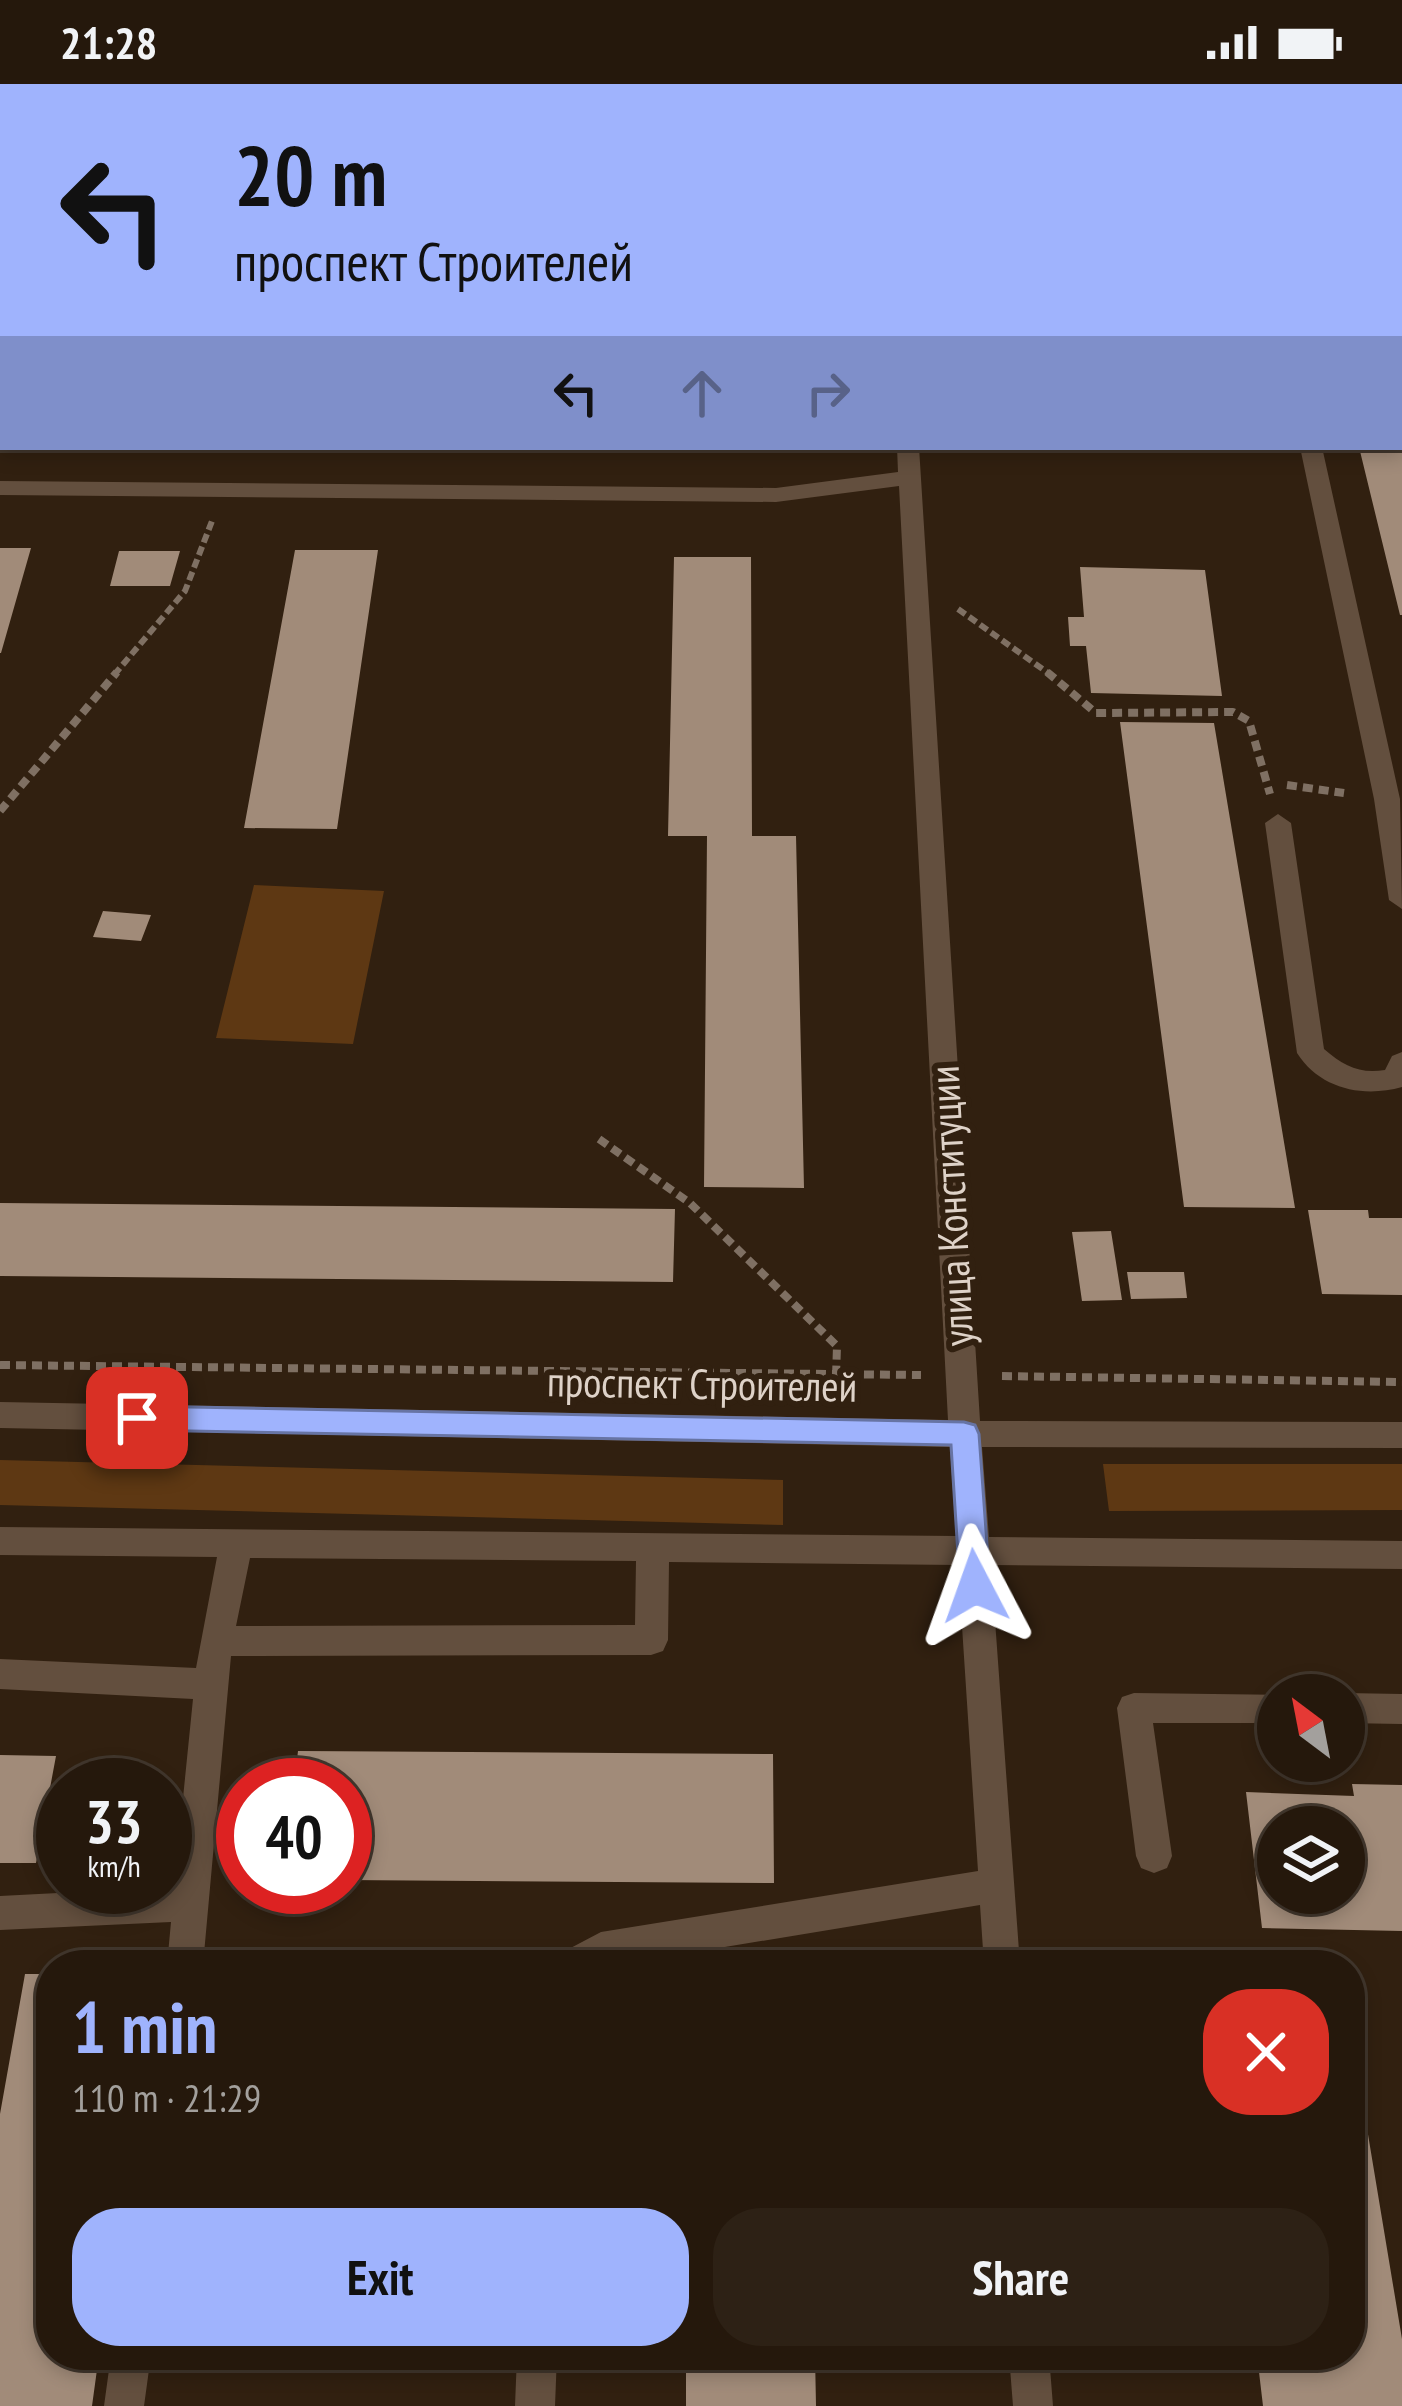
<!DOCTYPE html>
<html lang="en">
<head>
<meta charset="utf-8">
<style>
  :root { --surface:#25180c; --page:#2d2115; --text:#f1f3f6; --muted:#a3a09d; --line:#42372d; --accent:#9fb3fd }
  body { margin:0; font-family:"PT Sans Narrow",sans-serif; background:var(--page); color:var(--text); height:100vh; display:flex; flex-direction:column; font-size:45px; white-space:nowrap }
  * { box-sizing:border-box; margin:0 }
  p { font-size:39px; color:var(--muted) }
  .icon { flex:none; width:66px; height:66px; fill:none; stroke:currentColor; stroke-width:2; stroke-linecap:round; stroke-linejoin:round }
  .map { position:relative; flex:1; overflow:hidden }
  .panel { position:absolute; left:36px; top:1866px; width:1329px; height:420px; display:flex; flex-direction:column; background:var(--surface); border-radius:48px; box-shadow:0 6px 18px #0003,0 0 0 3px var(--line) }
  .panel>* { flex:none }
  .banner { position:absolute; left:0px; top:0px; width:1404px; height:366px; box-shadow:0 6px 18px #0003,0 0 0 3px var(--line); background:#9fb3fd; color:#111; overflow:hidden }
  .needle { width:78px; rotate:328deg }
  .tools { position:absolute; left:1257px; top:1590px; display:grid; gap:24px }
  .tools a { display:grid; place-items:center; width:108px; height:108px; border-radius:50%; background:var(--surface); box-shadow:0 6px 18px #0003,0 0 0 3px var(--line); font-size:60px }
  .speed { position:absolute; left:36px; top:1674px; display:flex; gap:24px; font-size:60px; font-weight:700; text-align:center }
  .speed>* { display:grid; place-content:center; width:156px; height:156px; border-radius:50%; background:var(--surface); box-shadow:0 6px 18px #0003,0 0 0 3px var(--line); line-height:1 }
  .speed small { font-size:30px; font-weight:400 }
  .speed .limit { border:18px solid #d22; background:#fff; color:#111 }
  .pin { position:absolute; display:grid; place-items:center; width:102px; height:102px; color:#fff; margin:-51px; border-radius:24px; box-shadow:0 6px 18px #0006 }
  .me { position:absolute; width:132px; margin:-66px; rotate:356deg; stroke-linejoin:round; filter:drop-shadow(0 0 9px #0008) }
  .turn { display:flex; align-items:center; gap:42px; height:252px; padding:0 36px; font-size:54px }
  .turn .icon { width:156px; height:156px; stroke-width:2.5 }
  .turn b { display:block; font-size:84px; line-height:102px }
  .lanes { display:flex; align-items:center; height:114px; padding:0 36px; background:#0003; justify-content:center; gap:60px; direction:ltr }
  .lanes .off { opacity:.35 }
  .round { display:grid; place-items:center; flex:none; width:126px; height:126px; border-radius:48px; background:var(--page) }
  .headline { display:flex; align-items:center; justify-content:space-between; height:204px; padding:0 36px }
  h1 { font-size:72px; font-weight:700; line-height:90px; color:var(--accent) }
  .primary-button { display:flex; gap:24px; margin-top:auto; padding:24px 36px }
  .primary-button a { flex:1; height:138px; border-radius:48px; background:var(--accent); color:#111; font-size:48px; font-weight:700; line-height:138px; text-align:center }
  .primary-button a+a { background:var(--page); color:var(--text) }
  .status { display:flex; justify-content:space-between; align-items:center; height:84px; padding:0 60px; background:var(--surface); direction:ltr }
  .status svg { height:33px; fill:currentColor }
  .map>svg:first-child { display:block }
  .green { fill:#5e3813 }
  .building { fill:#a18b79; fill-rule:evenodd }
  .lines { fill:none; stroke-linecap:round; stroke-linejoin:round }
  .path-far1 { stroke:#7f7063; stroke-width:6; stroke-dasharray:9 4.5; stroke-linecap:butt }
  .path { stroke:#7f7063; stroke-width:8; stroke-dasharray:10 6; stroke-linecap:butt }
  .minor { fill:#634f3e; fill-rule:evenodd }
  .route { fill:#9fb3fd; stroke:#6774a4; stroke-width:3 }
  .labels { text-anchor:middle; stroke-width:12; stroke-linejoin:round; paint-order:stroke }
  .street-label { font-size:42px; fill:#ded2c8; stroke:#312010 }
</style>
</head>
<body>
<div class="status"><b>21:28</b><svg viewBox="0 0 49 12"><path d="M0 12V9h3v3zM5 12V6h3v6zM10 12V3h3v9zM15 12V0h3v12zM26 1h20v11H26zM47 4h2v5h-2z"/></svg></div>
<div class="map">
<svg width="1402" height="2322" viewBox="0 0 1402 2322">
  <rect width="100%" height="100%" fill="#312010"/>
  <path class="green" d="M254 801 384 807 353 960 216 954Z
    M0 1376 783 1396V1441L0 1421Z
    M1103 1380H1402V1426L1109 1427Z"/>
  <path class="building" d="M1359 363H1402V531H1400Z
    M0 464H31L1 569H0Z
    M295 466H378L337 745 244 744Z
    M119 467H180L170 502H110Z
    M674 473H751L752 752H796L804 1104 704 1103 707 752H668Z
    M1080 483 1205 486 1222 612 1091 609 1086 562H1070L1068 533H1084Z
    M1120 638 1214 639 1295 1124 1184 1123Z
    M103 827 151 831 141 857 93 853Z
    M0 1119 675 1125 673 1198 0 1192Z
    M1308 1126H1368L1369 1134H1402V1211L1322 1210Z
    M1111 1147 1122 1216 1082 1217 1072 1148Z
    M1127 1188H1184L1187 1214 1131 1215Z
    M298 1667 773 1670 774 1799 345 1796V1701H294Z
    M0 1671 56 1672 36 1779H0Z
    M1352 1700 1402 1701V1847L1262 1844 1246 1708 1354 1712ZM1278 1743H1344V1809H1278Z
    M25 1890H51V2271H99L92 2322H0V2030Z
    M1350 1942 1402 2255V2322H1263L1257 2271H1350Z
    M686 2271H815L816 2322H686Z"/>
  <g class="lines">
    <path class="path-far1" d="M958 525 1051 591
      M114 591 185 507 212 437"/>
    <path class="path" d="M1047 588 1096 629 1233 628 1249 637 1270 710
      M1287 701 1344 709
      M0 727 117 588
      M599 1055 690 1119 837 1262 836 1293
      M0 1281 921 1291
      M1002 1292 1402 1298"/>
    <path class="minor" d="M889 0H909V3H889Z
      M1094 0H1114V3H1094Z
      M1298 0H1318L1319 3H1299Z
      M897 363H919L980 1337 1402 1338V1364L982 1363 989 1453 1402 1457V1485L991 1481 1020 1881H984L980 1821 616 1881H558L563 1868 601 1848 978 1787 958 1481 669 1478 668 1556 663 1567 651 1571 231 1572 203 1881H167L171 1838 0 1846V1812L174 1803 193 1615 0 1605V1575L196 1584 217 1473 0 1471V1443L956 1452 950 1363 0 1344V1318L948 1336 899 402 776 418 0 411V397L776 404 898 388ZM250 1474 636 1477 635 1541 236 1542Z
      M1300 363H1322L1400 715 1402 825 1389 816 1374 715Z
      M1278 730 1291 739 1324 965C1344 982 1359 990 1385 986L1392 972 1402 968V1003C1363 1014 1320 1005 1297 969L1265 739Z
      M1134 1609 1285 1611H1278V1639H1153L1172 1772 1167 1784 1154 1789 1141 1784 1136 1772 1117 1624 1122 1613Z
      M1344 1609 1402 1610V1640L1344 1639V1611H1337Z
      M111 2271H151L144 2322H104Z
      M517 2271H557L555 2322H515Z
      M1009 2271H1049L1053 2322H1013Z"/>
  </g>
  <path class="route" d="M137 1322 964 1338 975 1341 979 1350 990 1502 986 1511 975 1515 965 1511 960 1502 951 1361 137 1346 127 1342 123 1334 127 1325Z"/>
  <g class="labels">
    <g class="street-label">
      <text transform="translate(951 1122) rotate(-93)" y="15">улица Конституции</text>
      <text transform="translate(702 1300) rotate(1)" y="15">проспект Строителей</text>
    </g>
  </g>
</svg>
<div class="tools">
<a><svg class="needle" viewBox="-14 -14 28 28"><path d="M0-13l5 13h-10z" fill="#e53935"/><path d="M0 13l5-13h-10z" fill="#a3a09d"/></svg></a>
<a><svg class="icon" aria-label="layers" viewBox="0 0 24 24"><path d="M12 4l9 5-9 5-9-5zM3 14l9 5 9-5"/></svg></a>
</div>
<div class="speed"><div>33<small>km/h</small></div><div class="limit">40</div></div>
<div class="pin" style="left:137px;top:1334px;background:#d93025"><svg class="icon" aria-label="arrive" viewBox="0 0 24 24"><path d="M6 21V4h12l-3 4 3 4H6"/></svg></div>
<svg class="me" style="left:975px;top:1502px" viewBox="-20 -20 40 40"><path d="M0-17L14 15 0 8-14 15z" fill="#9fb3fd" stroke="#fff" stroke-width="4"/></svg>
<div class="banner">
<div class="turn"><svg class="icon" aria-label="left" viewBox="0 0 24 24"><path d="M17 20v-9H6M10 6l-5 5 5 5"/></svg><div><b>20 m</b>проспект Строителей</div></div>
<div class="lanes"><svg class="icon" aria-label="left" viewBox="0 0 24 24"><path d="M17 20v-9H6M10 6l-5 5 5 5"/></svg><svg class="icon off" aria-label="ahead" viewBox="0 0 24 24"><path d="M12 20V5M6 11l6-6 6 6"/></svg><svg class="icon off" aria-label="right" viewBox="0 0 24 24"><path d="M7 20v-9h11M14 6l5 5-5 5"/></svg></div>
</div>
<section class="panel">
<div class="headline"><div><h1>1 min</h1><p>110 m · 21:29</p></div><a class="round" style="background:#d93025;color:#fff"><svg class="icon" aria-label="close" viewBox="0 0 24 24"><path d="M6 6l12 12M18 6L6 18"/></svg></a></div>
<div class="primary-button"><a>Exit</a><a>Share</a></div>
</section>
</div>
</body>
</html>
